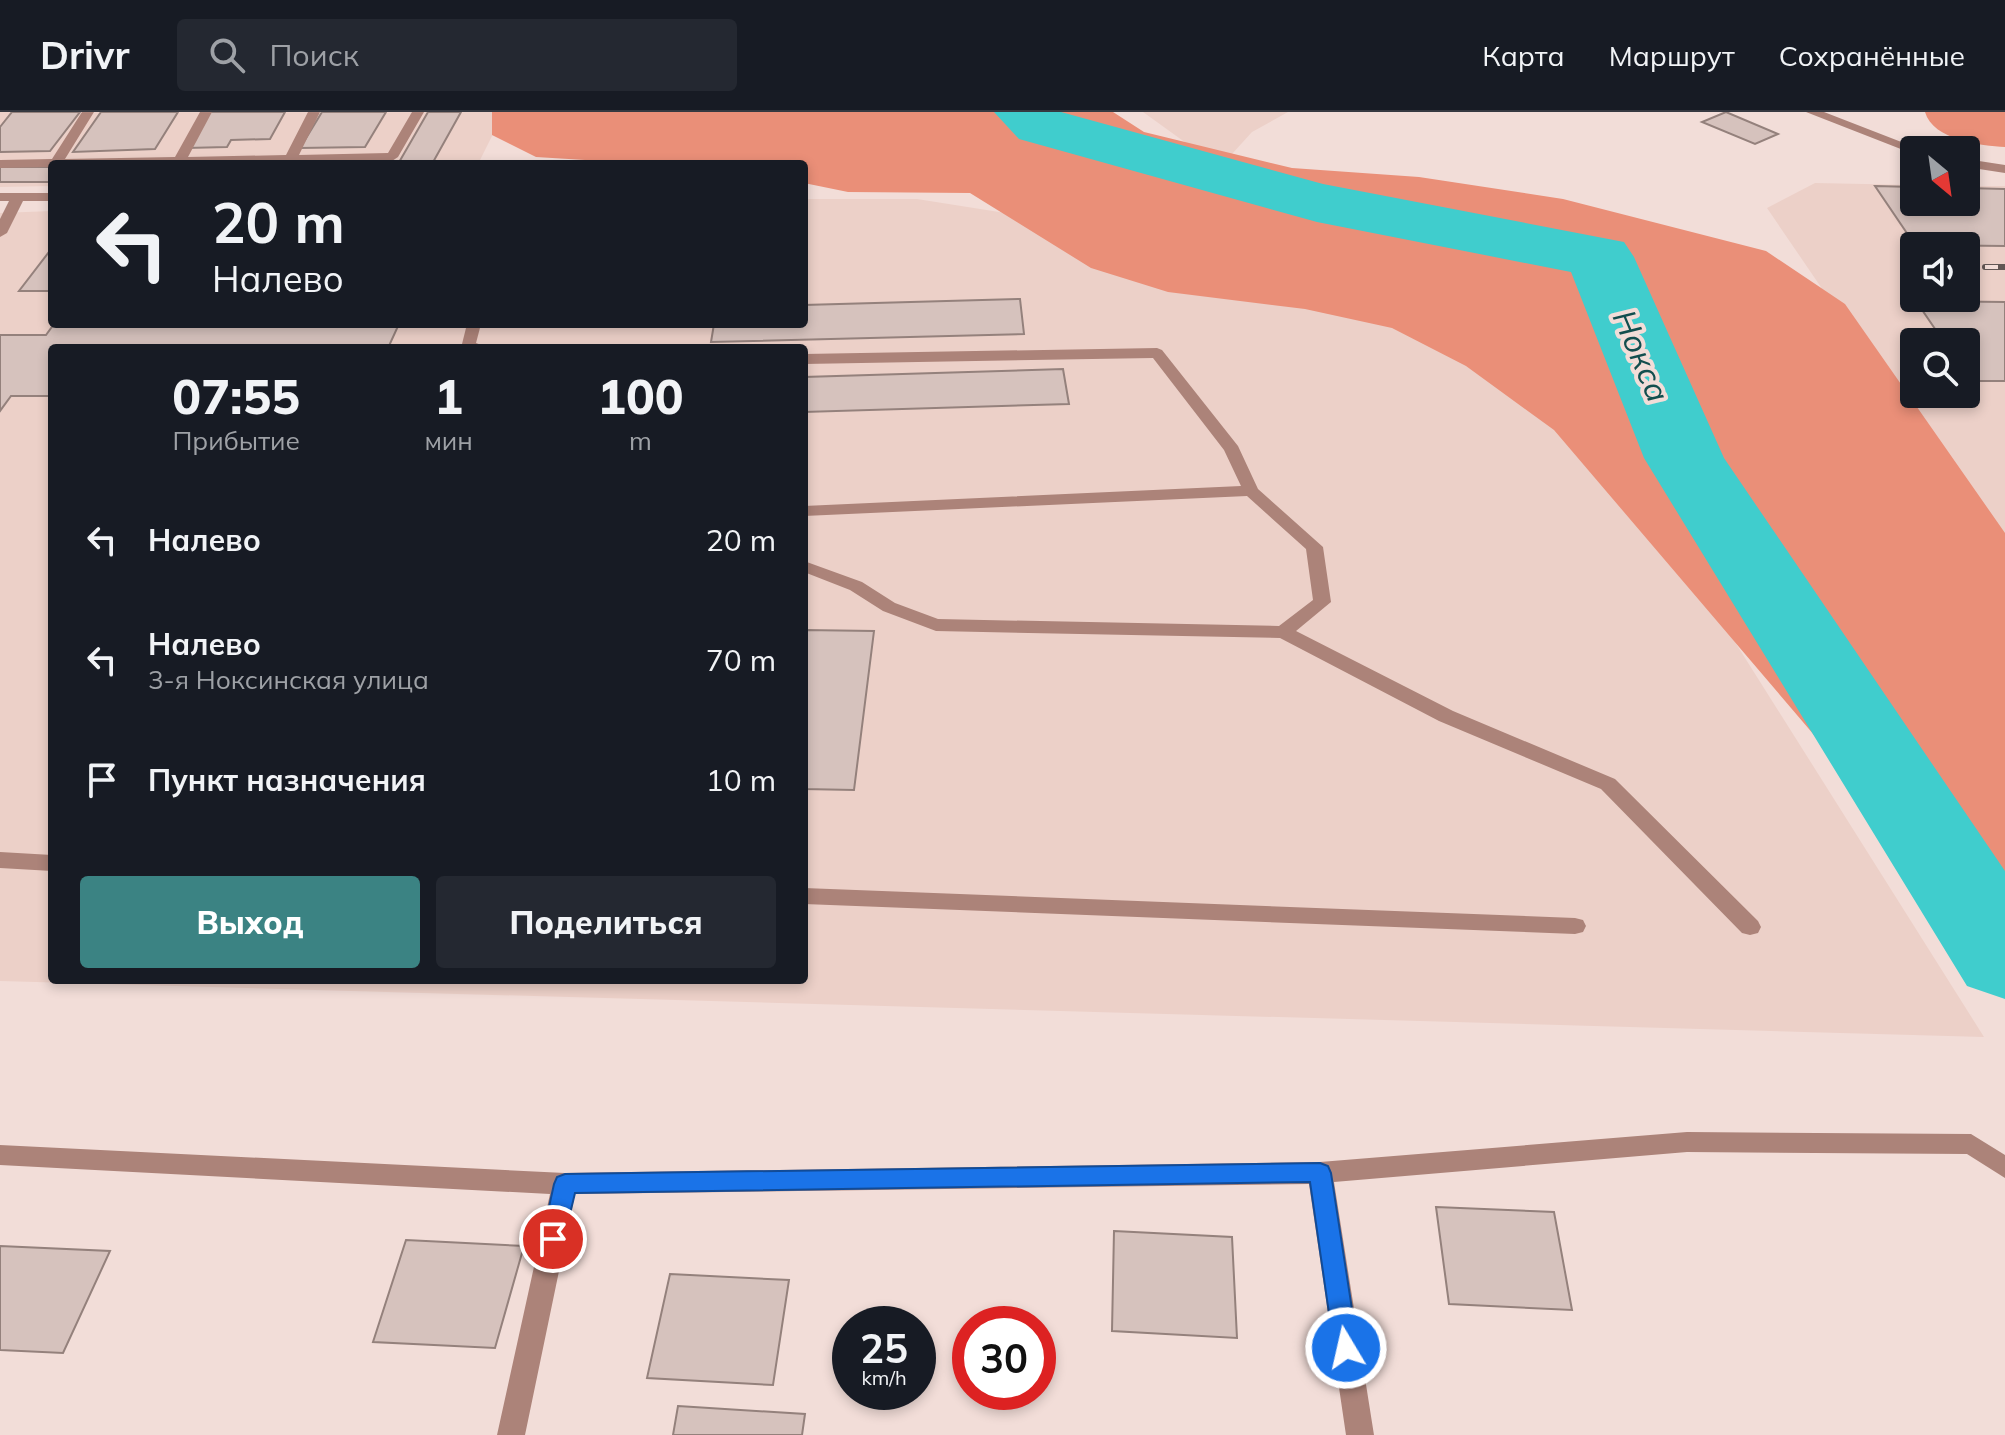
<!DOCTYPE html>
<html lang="ru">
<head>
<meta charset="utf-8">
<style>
  :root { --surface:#171b24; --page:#242831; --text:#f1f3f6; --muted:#9ea1a6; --line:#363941; --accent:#3b8383 }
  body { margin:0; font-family:Mulish,sans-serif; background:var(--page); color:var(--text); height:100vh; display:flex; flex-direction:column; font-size:30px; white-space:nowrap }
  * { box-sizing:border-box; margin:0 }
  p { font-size:26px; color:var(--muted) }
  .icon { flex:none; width:44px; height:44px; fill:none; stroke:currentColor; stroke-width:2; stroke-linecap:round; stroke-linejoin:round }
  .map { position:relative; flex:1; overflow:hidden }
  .panel { position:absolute; left:48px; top:232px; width:760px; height:640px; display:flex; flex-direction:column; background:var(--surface); border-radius:8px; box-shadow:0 4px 12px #0003 }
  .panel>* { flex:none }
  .banner { position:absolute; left:48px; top:48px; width:760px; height:168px; border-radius:8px; box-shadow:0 4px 12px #0003; background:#171b24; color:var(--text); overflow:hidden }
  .needle { width:52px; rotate:151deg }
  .controls { position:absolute; left:1900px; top:24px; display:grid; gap:16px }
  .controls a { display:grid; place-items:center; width:80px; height:80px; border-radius:8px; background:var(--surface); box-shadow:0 4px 12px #0003; font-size:40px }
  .speed { position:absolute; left:832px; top:1194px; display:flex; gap:16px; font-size:40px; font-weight:700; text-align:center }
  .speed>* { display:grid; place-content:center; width:104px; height:104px; border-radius:50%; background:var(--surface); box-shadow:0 4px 12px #0003; line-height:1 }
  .speed small { font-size:20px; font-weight:400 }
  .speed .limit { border:12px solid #d22; background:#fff; color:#111 }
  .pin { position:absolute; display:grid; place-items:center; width:68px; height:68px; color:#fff; margin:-34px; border:4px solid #fff; border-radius:50%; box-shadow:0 2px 8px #0007 }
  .me { position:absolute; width:88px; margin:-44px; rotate:351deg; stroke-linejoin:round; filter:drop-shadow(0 0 6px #0008) }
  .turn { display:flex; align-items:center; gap:28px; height:168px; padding:0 32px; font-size:36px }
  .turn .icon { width:104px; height:104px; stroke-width:2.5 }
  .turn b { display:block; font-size:56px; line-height:68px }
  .eta { display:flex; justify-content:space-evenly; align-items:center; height:136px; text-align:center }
  .eta b { font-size:48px; font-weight:800; line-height:56px }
  .action { display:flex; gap:16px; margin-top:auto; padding:16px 32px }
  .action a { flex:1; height:92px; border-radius:8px; background:var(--accent); color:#fff; font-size:32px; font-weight:800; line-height:92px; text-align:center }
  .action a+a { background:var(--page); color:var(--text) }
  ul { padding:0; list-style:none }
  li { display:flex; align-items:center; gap:24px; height:120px; padding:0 32px }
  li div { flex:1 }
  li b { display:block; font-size:30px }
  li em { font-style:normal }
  header { display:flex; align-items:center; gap:48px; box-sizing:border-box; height:112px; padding:0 40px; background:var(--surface); border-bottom:2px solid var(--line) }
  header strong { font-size:38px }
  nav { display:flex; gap:44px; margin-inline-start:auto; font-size:28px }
  .search { width:560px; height:72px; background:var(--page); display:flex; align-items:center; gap:20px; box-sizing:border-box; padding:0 28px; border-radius:8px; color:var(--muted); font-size:30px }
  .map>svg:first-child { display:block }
  .built { fill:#ecd0c8; fill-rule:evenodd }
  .forest { fill:#ea8f78 }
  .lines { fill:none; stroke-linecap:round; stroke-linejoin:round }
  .river { fill:#40cdcd; fill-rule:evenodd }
  .building { fill:#d6c2bd; stroke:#94817c; stroke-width:2 }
  .minor { fill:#ac8379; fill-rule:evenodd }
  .rail-casing { stroke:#615654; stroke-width:6 }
  .rail { stroke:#f2ddd8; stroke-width:4; stroke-dasharray:13; stroke-linecap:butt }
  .route { fill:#1a73e8; stroke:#114b97; stroke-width:2 }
  .labels { text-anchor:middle; stroke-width:8; stroke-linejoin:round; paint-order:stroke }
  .water-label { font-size:32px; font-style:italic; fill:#124e4e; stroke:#f2ddd8 }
</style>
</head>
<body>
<header>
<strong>Drivr</strong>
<div class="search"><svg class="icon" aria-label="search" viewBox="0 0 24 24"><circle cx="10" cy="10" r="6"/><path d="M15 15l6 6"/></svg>Поиск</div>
<nav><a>Карта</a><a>Маршрут</a><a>Сохранённые</a></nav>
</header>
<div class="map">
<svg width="2005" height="1323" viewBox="0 0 2005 1323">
  <rect width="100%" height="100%" fill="#f2ddd8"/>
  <path class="built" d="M0 0H504L478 52H52V74L0 75Z
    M1143 0H1288L1252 20 1232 42 1193 36Z
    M1815 71 1914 73V90H1966V74H2005V445L1767 96ZM1914 134H1966V186H1914ZM1914 230H1966V282H1914Z
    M804 87H917L1515 181 1984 925 0 869V101L52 99V212H804ZM52 236H804V868H52Z"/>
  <path class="forest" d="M492 0H1113L1144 20 1292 56 1419 65 1563 87 1766 139 1845 192 2005 421V810L1940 730 1820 630 1554 318 1466 254 1392 216 1305 197 1168 180 1091 156 970 81 848 80 804 71V52H650L536 45 492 23Z
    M1925 0H2005V35C1981 34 1933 28 1925 0Z"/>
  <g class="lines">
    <path class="river" d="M994 0H1061L1323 72 1624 130 1634 145 1724 346 2005 759V887L1967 874 1644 346 1571 160 1317 110 1019 27Z"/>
  </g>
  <path class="building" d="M12 0H80L50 39 0 40V15Z
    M101 0H178L155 37 73 40Z
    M209 0H285L270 27 231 28 227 35 187 36Z
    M322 0H386L365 35 300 36Z
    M428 0H461L432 52H398Z
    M1726 0 1778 22 1755 32 1702 10Z
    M0 55H52V70H0Z
    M1875 74 1914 75V90H1966V76L2005 77V134L1915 133Z
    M52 136V179H19Z
    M1020 187 1024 222 711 230 714 212H804V193Z
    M1916 189 2005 190V269H1969L1966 264V230H1944Z
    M54 212H399L388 236H52V284H11L0 299V223H46Z
    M1063 257 1069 292 804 300V265Z
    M804 518 874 519 854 678 804 677Z
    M1436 1095 1554 1100 1572 1198 1449 1192Z
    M1114 1119 1232 1125 1237 1226 1112 1219Z
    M406 1128 524 1134 495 1236 373 1230Z
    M0 1134 110 1139 63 1241 0 1238Z
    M670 1162 789 1168 773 1273 647 1266Z
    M678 1294 805 1302 802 1323H673Z"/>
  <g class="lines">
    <path class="minor" d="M82 0H94L65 47 175 45 200 0H212L188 45 286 43 308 0H320L299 43 388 41 412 0H424L398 45 392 49 52 52V55L0 56V48L52 47Z
      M1806 0H1824L1922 38 1911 41Z
      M1966 47 2005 53V61L1966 55Z
      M0 81H52V89H23L7 121 0 125V107L9 89H0Z
      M467 212H481L476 231 489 236H461Z
      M1157 236 1162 238 1238 334 1258 377 1323 435 1331 490 1296 519 1453 599 1615 667 1758 809 1761 815 1758 821 1750 823 1742 821 1601 677 1439 609 1280 526 936 519 883 499 850 478 804 460V449L862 470 895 491 938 507 1279 514 1313 488 1306 437 1247 384 804 404V394L1241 374 1224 338 1153 246 804 252V242Z
      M0 740 52 743V759L0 756Z
      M804 776 1575 806 1583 808 1586 814 1583 820 1575 822 804 792Z
      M1687 1020 1971 1022 2005 1043V1066L1967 1042 1687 1040 1334 1070 1374 1323H1346L1309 1072 575 1082 525 1323H497L550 1082 0 1053V1033L565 1061 1320 1050Z"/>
    <g class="rail-casing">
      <path id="rail" d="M1985 155H2005"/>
    </g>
    <use href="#rail" class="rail"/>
  </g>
  <path class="route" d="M1320 1051 1328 1054 1331 1061 1358 1236 1355 1244 1346 1247 1338 1244 1334 1236 1310 1070 575 1081 562 1135 553 1138 545 1135 542 1127 554 1072 557 1065 565 1062Z"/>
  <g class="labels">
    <g class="water-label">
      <text transform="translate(1641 244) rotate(67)" y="11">Нокса</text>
    </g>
  </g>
</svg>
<div class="controls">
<a><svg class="needle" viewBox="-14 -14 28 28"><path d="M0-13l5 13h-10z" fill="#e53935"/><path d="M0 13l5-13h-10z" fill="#9ea1a6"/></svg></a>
<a><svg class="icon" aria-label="sound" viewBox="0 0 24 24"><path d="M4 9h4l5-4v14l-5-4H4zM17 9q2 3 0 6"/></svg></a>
<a><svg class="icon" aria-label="search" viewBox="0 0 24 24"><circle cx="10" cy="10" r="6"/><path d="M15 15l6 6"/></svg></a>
</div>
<div class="speed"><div>25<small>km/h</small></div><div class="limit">30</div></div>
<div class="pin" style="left:553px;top:1127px;background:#d93025"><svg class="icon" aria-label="arrive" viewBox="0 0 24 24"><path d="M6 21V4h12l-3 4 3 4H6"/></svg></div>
<svg class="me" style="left:1346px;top:1236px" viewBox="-20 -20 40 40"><circle r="17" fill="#1a73e8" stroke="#fff" stroke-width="3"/><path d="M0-11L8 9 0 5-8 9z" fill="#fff"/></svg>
<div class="banner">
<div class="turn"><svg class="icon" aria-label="left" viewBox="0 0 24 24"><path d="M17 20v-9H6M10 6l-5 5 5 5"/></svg><div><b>20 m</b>Налево</div></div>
</div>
<section class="panel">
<div class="eta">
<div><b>07:55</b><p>Прибытие</p></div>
<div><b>1</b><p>мин</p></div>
<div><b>100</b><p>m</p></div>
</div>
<ul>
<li><svg class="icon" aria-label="left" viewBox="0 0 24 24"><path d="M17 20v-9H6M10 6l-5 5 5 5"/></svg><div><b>Налево</b></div><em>20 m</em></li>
<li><svg class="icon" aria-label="left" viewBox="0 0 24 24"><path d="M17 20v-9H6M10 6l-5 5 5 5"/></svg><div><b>Налево</b><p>3-я Ноксинская улица</p></div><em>70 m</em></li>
<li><svg class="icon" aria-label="arrive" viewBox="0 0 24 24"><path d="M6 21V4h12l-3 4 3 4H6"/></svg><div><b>Пункт назначения</b></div><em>10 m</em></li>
</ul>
<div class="action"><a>Выход</a><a>Поделиться</a></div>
</section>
</div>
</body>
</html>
